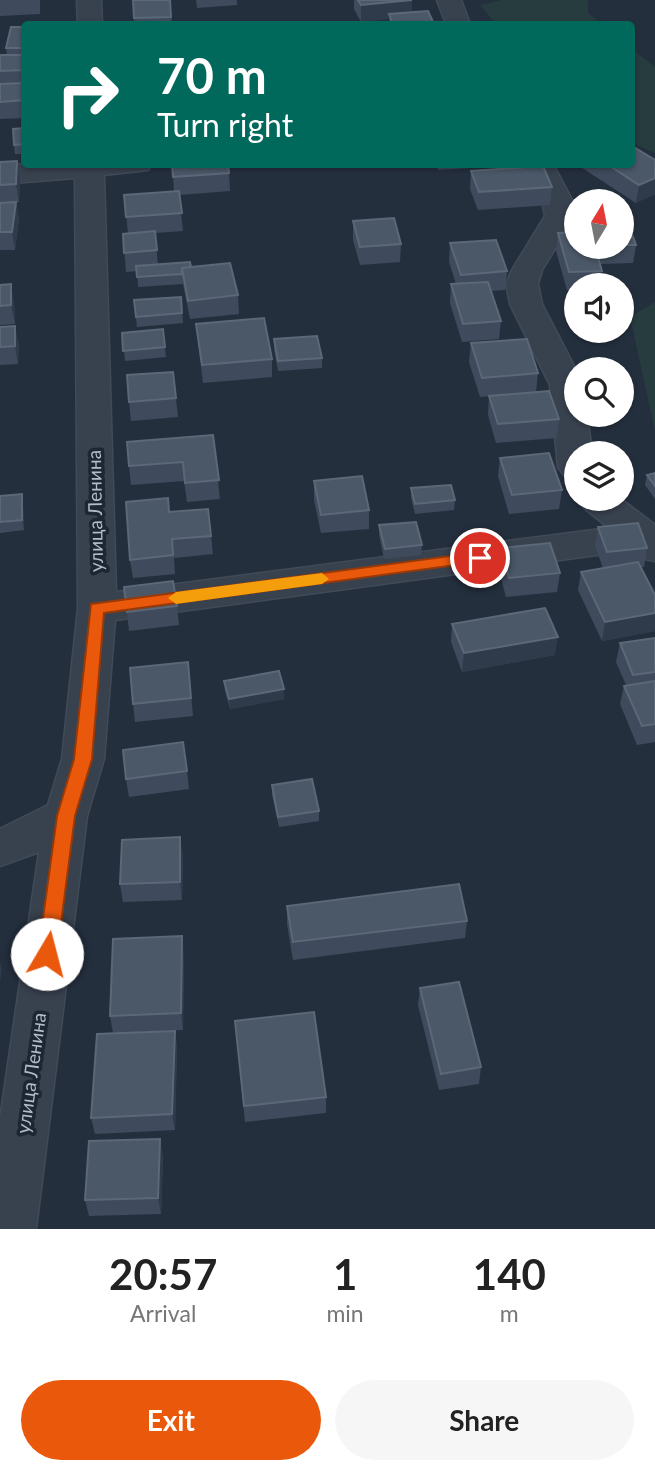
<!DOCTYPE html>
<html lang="en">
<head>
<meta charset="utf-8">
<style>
  :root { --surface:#fff; --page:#f6f6f6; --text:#222; --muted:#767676; --accent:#ea580c }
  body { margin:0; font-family:Lato,sans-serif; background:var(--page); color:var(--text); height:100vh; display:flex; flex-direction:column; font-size:26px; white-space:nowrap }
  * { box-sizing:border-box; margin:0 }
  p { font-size:23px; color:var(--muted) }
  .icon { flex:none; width:38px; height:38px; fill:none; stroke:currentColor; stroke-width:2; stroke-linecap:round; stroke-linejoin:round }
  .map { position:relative; height:1229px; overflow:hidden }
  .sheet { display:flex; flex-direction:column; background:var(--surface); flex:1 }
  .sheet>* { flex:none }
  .hud { position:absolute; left:21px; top:21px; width:614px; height:147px; border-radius:7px; box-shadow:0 2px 5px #0004; background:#00695c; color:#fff; overflow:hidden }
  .needle { width:46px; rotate:10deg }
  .buttons { position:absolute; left:564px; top:189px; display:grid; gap:14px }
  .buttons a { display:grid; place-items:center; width:70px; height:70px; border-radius:50%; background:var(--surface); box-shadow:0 2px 5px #0004; font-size:35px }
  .pin { position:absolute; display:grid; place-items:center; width:60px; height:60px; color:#fff; margin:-30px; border:4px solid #fff; border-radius:50%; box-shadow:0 2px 7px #0007 }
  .me { position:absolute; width:77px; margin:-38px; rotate:8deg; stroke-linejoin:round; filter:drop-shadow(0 0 5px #0008) }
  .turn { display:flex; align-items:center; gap:24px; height:147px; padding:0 21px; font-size:32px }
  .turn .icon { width:91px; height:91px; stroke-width:2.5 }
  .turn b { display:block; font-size:49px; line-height:60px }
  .eta { display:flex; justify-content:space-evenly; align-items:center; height:119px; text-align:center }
  .eta b { font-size:42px; font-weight:700; line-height:49px }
  .button { display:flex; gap:14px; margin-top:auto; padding:14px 21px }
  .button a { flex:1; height:80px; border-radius:42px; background:var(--accent); color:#fff; font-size:28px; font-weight:700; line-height:80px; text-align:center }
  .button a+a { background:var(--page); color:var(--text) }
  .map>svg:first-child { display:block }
  .green { fill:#263c3f }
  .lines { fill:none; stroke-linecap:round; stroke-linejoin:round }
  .minor-casing { stroke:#414a57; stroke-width:3 }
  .minor { fill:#38414e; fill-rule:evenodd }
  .wall { fill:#3f4b5c }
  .shaded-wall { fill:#2f3b4b }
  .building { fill:#4b5868; stroke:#5c6777; stroke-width:2 }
  .route { fill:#ea580c; stroke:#983908; stroke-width:2 }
  .slow { fill:#f59e0b }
  .labels { text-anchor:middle; stroke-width:7; stroke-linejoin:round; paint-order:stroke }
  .street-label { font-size:19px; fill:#b4bcc9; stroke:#1d2633 }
</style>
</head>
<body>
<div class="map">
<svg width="655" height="1229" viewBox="0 0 655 1229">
  <rect width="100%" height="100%" fill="#242f3e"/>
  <path class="green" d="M502 0H588V13L602 24H496L480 5Z
    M632 49 655 67V153L632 143Z
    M655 302V431L630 317Z"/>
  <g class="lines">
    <g class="minor-casing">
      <path id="minor" d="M77 0H101L102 24H78Z
        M437 0H461L470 24H446Z
        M24 164H152L148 170 104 175 116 592 609 528 584 508 579 499H621L655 525V561L639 558 634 550 115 620 104 759 87 816 36 1229H0V1119L39 852 0 866V829L48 805 62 759 78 608 75 178 0 184V166Z
        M524 164H553L572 200 575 216 542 270 538 284 542 304 576 370V415H587L592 453H576V479L564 475 558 467 550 385 510 304 506 284 512 270 545 216 542 200Z"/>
    </g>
    <use href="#minor" class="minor"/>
  </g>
  <path class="wall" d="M0 0H40V14L0 16Z
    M133 0H170L172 24H134Z
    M196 0H237V5L197 8Z
    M354 0H412V13L434 24H389V19L361 22 354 9Z
    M24 27V118L0 119V55H7L6 48Z
    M24 128V154H15L14 145Z
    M655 160 636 203 576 164H632Z
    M17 161 20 179 19 202 3 203 16 202 19 220 15 250H0V162Z
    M172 164 229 173 230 191 179 195 183 231 155 233 158 265 191 267 238 295 239 314 190 319 183 284 138 287 137 271 126 272 123 234 128 233 124 195 174 191Z
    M437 164H501V166L438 170Z
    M471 171 552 187 550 205 478 210 470 189Z
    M353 221 401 244 400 262 360 265 353 240Z
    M621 231 636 245 633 263 600 264 602 271 600 285H576V290H567L556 251 558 233 576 247H621Z
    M450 243 507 271 505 290 491 291 501 321 499 339 462 342 450 303 451 284H456L449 262Z
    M0 285 14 303 15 324 0 325Z
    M181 297 183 323 137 327 134 300Z
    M196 324 272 359V377L203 383Z
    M0 327 19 344 18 364 0 365Z
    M163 329 166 357 125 361 122 333Z
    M274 339 322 358V368L278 371 274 349Z
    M471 343 538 373 536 392 559 419 557 438 496 443 488 415 489 396 514 394 480 397 469 362Z
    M173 372 178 417 131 421 129 402Z
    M213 435 220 499 187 502 184 481 131 485 129 466Z
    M500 458 562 490 559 509 509 514 498 476Z
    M655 473V499L645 485 647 475Z
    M314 481 369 510V529L321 533 314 500Z
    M411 488 455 500 454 510 415 514 411 498Z
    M0 496 23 504 24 530 0 533Z
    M169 512 211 536 213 554 174 558 175 574 133 578 130 560Z
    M379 525 422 545 421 555 384 559 379 535Z
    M598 527 647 548 644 567H641L655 595V631L602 641 578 590 581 572 603 568 595 546Z
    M500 548 560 573 557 592 506 597 498 567Z
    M124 587 177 606 179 625 129 631Z
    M452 624 555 655 462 672 451 642Z
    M655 638V742L637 745 620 704 624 686 626 685 616 662 620 643Z
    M188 662 193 716 135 722 133 704Z
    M224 681 284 699 230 709 225 691Z
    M187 771 189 789 129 797 126 779Z
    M272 785 319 811V821L279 827 272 795Z
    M183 855 182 900 123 902 120 884Z
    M287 906 467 921 465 938 293 960 287 924Z
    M184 954 183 1030 113 1033 110 1016Z
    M420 988 481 1067 479 1084 439 1090 418 1005Z
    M235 1021 326 1097V1113L245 1122Z
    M175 1031 177 1048 175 1130 95 1134 91 1118Z
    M163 1155 161 1214 89 1216 85 1200Z"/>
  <path class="shaded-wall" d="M412 0V17L389 14V19L361 22V5Z
    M17 161 20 179 19 202 16 184Z
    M655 178V195L636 203 639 185Z
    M16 202 19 220 15 250 12 232Z
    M11 284 14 303 15 324 11 305Z
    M15 326 19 344 18 364 15 346Z
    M22 494 23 504 24 530 22 520Z
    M655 613V631L602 641 605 622Z
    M558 637 555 655 462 672 464 653Z
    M284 689V699L230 709 229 699Z
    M180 837 183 855 182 900 180 882Z
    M182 936 184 954 183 1030 181 1013Z
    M0 963 2 969 0 982Z
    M175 1031 177 1048 175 1130 172 1114Z
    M160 1139 163 1155 161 1214 158 1198Z"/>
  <path class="building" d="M133 0H170L171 17 134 18Z
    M358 0H412L361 5Z
    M428 11 434 24H393L389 14Z
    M11 27H24V48H6Z
    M0 55H24V70L0 71Z
    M24 83V100L0 102V84Z
    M24 128V144L14 145 13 129Z
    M632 146 655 160V178L639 185 607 164H632Z
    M17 161 16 184 0 185V162Z
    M172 164H228L229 173 173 177Z
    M543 166 552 187 479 192 471 171Z
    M179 191 182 213 126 217 124 195Z
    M16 202 12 232H0V203Z
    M394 218 401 244 360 247 353 221Z
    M155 231 157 250 124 253 123 234Z
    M621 231H631L636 245H621Z
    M576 232V247H595L602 271 569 272 558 233Z
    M496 240 507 271 461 275 450 243Z
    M190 262 191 267 182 268V274L137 277 136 266Z
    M230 263 238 295 188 301 182 268Z
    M488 282 501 321 463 324 451 284Z
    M11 284V305L0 306V285Z
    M181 297 182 313 136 317 134 300Z
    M264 318 272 359 202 365 196 324Z
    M15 326V346L0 347V327Z
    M163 329 165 347 123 351 122 333Z
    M317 336 322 358 278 361 274 339Z
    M527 339 538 373 482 378 471 343Z
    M173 372 176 398 129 402 127 375Z
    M549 391 559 419 498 424 489 396Z
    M213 435 219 480 185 483 183 462 129 466 127 442Z
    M549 453 562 490 512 495 500 458Z
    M655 473V486L647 475Z
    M362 476 369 510 321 515 314 481Z
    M451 485 455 500 415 504 411 488Z
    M22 494V520L0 522V496Z
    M168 498 169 512 208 509 211 536 172 539 173 555 130 560 126 502Z
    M416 522 422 545 385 549 379 525Z
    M638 523 647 548 607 552 598 527Z
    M550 543 560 573 509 578 500 548Z
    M638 562 655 595V613L605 622 581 572Z
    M173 581 177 606 127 612 124 587Z
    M545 608 558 637 464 653 452 624Z
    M655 638V672L633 675 620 643Z
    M188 662 191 698 133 704 130 668Z
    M279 671 284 689 229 699 224 681Z
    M655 681V724L642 726 624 686Z
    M183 742 187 771 126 779 123 750Z
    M312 779 319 811 278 817 272 785Z
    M180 837V882L120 884 122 840Z
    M459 884 467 921 293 942 287 906Z
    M182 936 181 1013 110 1016 113 939Z
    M459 982 481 1067 441 1074 420 988Z
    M314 1012 326 1097 244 1106 235 1021Z
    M175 1031 172 1114 91 1118 97 1034Z
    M160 1139 158 1198 85 1200 89 1141Z"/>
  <path class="route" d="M480 552 487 558 485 561 104 613 92 759 75 816 57 954 54 959 47 962 41 959 38 954 57 816 74 759 91 604Z"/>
  <path class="slow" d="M322 573 329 579 322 584 176 604 168 598 176 592Z"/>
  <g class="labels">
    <g class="street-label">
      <text transform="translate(95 511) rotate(-91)" y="7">улица Ленина</text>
      <text transform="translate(31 1073) rotate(-82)" y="7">улица Ленина</text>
    </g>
  </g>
</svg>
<div class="buttons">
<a><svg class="needle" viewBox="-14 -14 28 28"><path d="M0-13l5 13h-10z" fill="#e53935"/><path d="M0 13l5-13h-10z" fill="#767676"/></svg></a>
<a><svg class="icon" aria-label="sound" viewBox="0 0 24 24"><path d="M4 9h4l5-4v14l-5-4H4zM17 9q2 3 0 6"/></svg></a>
<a><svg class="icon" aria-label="search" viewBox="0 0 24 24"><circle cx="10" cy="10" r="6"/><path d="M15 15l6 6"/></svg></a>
<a><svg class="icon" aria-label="layers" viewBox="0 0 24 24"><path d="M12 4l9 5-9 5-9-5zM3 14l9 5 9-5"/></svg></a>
</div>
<div class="pin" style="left:480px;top:558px;background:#d93025"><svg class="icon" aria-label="arrive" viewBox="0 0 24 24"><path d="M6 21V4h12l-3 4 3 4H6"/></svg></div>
<svg class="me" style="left:47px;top:954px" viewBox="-20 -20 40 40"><circle r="19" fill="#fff"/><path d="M0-13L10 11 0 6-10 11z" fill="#ea580c"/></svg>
<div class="hud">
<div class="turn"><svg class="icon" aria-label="right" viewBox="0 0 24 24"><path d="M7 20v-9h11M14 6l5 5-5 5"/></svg><div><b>70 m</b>Turn right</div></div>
</div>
</div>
<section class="sheet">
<div class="eta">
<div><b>20:57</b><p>Arrival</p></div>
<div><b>1</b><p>min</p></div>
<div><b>140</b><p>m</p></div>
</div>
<div class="button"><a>Exit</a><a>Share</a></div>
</section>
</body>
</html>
